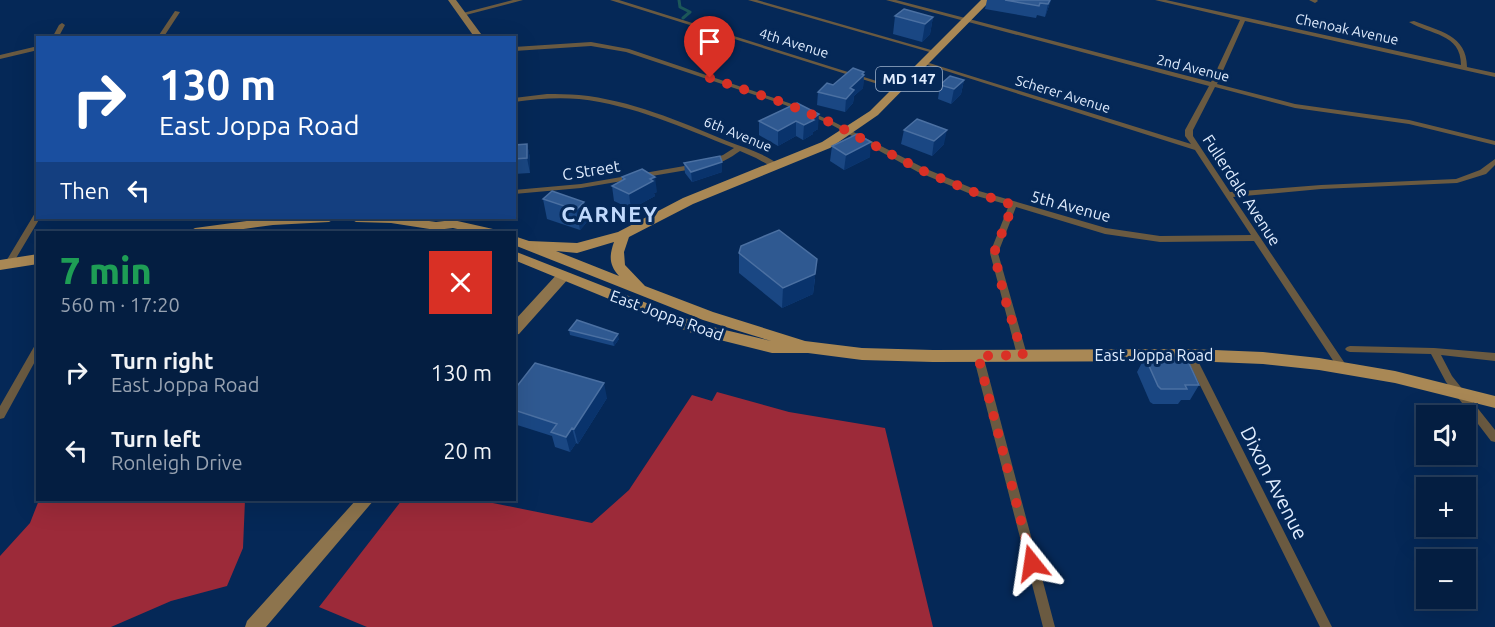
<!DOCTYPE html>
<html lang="en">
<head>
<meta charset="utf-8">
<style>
  :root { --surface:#041e41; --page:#122b4c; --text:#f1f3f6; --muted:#97a2b1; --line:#253c5a }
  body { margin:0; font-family:Ubuntu,sans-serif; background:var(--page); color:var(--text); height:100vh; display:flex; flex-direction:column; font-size:22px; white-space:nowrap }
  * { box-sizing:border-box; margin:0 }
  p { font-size:20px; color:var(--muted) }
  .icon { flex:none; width:33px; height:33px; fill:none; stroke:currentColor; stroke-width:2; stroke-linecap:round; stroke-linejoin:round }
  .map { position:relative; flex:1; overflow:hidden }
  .side { position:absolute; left:36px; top:231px; width:480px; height:270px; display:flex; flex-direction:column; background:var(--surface); border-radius:0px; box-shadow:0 6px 24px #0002,0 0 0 2px var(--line) }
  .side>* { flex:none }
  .hud { position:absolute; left:36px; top:36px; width:480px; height:183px; border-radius:0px; box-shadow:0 6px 24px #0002,0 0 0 2px var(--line); background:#1a4fa0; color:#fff; overflow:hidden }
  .tools { position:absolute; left:1416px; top:405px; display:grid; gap:12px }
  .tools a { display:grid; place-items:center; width:60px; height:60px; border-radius:0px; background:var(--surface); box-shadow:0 6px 24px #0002,0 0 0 2px var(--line); font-size:30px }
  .pin { position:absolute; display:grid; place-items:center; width:51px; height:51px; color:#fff; margin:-62px -26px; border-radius:50% 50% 50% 0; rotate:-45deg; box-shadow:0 0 6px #0007 }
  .pin .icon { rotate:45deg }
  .me { position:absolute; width:66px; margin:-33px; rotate:345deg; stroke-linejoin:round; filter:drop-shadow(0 0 4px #0008) }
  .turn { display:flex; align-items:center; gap:21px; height:126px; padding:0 24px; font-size:27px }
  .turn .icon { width:78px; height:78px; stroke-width:2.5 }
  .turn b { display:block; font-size:42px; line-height:51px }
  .then { display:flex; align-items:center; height:57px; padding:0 24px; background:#0003; gap:12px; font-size:22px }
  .round { display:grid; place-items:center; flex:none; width:63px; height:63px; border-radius:0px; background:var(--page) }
  .overview { display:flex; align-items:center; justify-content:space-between; height:102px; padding:0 24px }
  h1 { font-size:36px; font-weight:800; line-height:45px; color:#1e9e55 }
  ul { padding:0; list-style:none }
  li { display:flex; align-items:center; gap:18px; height:78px; padding:0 24px }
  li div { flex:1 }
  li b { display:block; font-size:22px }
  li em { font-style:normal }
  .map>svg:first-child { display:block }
  .forest { fill:#9c2a39 }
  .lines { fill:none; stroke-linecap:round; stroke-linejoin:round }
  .stream { stroke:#1c5759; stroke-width:3 }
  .street { fill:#6a5a41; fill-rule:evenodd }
  .secondary { fill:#8d744d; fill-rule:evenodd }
  .primary { fill:#a98855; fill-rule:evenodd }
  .wall { fill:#1a4783 }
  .shaded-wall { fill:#09336c }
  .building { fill:#2f5991; stroke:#4b70a2; stroke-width:1.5 }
  .route { stroke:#d93025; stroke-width:10; stroke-dasharray:0 18 }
  .labels { text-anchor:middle; stroke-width:6; stroke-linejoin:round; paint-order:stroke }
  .far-street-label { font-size:14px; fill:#e0edff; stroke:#052857 }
  .shield { fill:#052857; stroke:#9eb2cd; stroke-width:1.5 }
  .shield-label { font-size:15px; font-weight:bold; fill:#e0edff }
  .street-label { font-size:16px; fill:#e0edff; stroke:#052857 }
  .near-street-label { font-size:20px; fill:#e0edff; stroke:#052857 }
  .district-label { font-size:22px; font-weight:bold; letter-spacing:1.5px; fill:#c0d9fc; stroke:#052857 }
</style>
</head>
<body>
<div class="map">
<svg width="1495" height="627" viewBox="0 0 1495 627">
  <rect width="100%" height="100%" fill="#052857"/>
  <path class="forest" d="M717 392 789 412 885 428 933 627H367L319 607 402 500H478L592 523 629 490 692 395 712 401Z
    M39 500H245L243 548 227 586 171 601 111 627H0V556L30 523Z"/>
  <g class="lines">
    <path class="stream" d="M679 0 680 7 690 12 683 18"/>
    <path class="street" d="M513 0H523L462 16 459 14Z
      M610 0H619L902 89 897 90Z
      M748 0H757L938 52 933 53Z
      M886 0H896L1211 82 1240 20 1155 0H1166L1461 65C1461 33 1430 35 1409 22L1414 21C1439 31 1467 35 1467 67L1495 73V77L1245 21 1217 84 1295 104 1409 120 1495 141V145L1409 124 1295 108 1215 87 1193 130V136L1230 192 1321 185 1456 179 1480 170 1495 159V165L1486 174 1457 183 1321 189 1233 197 1346 365 1348 368 1346 371H1340L1254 241 1160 242 1105 234 1016 207 998 253 1027 355 1025 357H1019L1017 355 990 253 1009 205 973 195 918 172 830 124 785 105 626 52 591 46 514 51V47L591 42 629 49 789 103 834 122 924 168 979 191 1106 228 1160 236 1251 235 1195 150 921 63 926 62 1191 144 1185 136V130L1209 86Z
      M1309 0H1317L1318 1 1315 3Z
      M175 11 180 12 163 38H157Z
      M62 23 65 25 58 38H52L59 25Z
      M38 46V50L0 59V55Z
      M547 94C557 94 568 94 579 95 630 100 679 121 727 141 745 148 766 154 781 166L777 168H774L756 158 740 151C730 158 719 165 706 165V161L723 155 734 148C683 128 634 105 579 99 557 97 536 99 514 102V98Z
      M696 164 700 166 699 168 581 188 514 194V190L581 184Z
      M35 213H38V218H40L12 265H6L5 263Z
      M38 344V356L4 418 0 419V406L35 345Z
      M1350 346 1434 348 1495 353V361L1441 355 1452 376 1495 430V442L1491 441 1446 382 1431 354 1350 352 1347 351 1345 349 1347 347Z
      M978 351 981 353 983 355 1055 627H1043L973 355 975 353Z
      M1190 351 1193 353 1195 355 1332 627H1320L1185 355 1187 353Z"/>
    <path class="secondary" d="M448 0H456L484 38H475Z
      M564 271 570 275 569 278 519 334 514 335V321L559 272Z
      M356 500H374L266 627H245L247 621Z"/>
    <path class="primary" d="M981 0H991L878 115 830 148 693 204 629 237 624 252 625 265 645 286 713 312 805 341 862 348 933 350 1190 349 1263 352 1319 358 1395 371 1495 396V408L1395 383 1319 370 1263 364 1190 361 933 362 862 360 808 353H772L692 333 514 260V251L700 324 771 341 703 320 514 245V236L529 241 577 243 618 232 683 198 822 142 870 111ZM614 242C609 256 609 265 619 276L556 251 577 253Z
      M268 218H336L329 222 273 225 222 232H188L195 228Z
      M349 218H408L436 222 453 220 493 229 495 232H471L453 228 436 230 391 223 356 222Z
      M38 254V264L0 270V260Z"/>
  </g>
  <path class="wall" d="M987 0H1051L1045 17 1037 15 1036 18 985 9Z
    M895 16 933 17 930 34 922 42 893 34Z
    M864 72 863 88 854 96 853 103 845 112 817 105 818 92Z
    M964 80 961 94 951 104 938 99 940 85Z
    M797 103 818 129 813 132V134L803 140 796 136 778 146 759 135V121Z
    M904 130 944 144 932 156 901 144Z
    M527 144 530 158V173L514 174V145Z
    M832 146 870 157 844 170 830 161Z
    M722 162V172L692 182 685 173 684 163Z
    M622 177 657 192 654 193 655 196 631 209 614 201 612 186 622 180Z
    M543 199 584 202 587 222 580 230 547 219Z
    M739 253 815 279 813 294 782 308 739 273Z
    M569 330 619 339 614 346 570 335Z
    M1145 357 1175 359 1199 385 1190 400H1181L1178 404H1153L1150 402 1137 372Z
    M514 390 607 398 578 444 576 443 570 452 555 447 552 436 514 424Z"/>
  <path class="shaded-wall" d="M1050 0H1051L1045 17 1048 4Z
    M933 17 930 34 922 42 925 24Z
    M864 72 863 88 854 96 853 103 845 112 846 99 850 88Z
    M964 80 961 94 951 104 954 89Z
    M819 114 818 129 813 132V134L803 140 804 125 812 119Z
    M796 121V136L778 146V131Z
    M947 130 944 144 932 156 934 141Z
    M871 142 870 157 844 170 846 155Z
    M527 144 530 158V173L527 158Z
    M722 162V172L692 182 691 172Z
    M655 177 657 192 654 193 655 196 631 209 629 194Z
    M584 202 587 222 580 230 576 210Z
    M817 259 813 294 782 308 783 288Z
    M618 334 619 339 614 346 613 341Z
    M604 383 607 398 578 444 574 429Z
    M572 428 576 443 570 452 566 437Z"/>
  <path class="building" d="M1005 0H1050L1048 4 1040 3 1039 6Z
    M904 9 933 17 925 24 895 16Z
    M853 68 864 72 862 74 864 75 850 88 854 90 846 99 818 92 827 83 833 85Z
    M950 76 964 80 954 89 940 85Z
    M797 103 819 114 812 119 814 120 804 125 796 121 778 131 759 121Z
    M917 119 947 130 934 141 904 130Z
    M857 134 871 142 846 155 832 146Z
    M527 144V158L514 159V145Z
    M720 156 722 162 691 172 684 163Z
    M642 169 655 177 650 179 653 181 629 194 612 186 625 179 622 177Z
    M552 191 584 202 576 210 543 199Z
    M779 230 817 259 815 274 783 288 739 253 741 246Z
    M577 320 618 334 613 341 569 330Z
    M1145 357H1174L1175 359H1187L1199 385H1185L1187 389H1161L1158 386Z
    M535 363 604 383 574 429 572 428 566 437 551 432 557 424 514 410V390Z"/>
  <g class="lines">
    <path class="route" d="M710 78 787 104 832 123 921 170 976 193 1013 205 994 253 1005 299 1023 355 978 356 1032 563"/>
  </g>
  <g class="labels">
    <g class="far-street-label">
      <text transform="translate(1347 29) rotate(12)" y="5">Chenoak Avenue</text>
      <text transform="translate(794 43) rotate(17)" y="5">4th Avenue</text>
      <text transform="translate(1193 68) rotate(14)" y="5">2nd Avenue</text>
      <text transform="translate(1063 94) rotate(17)" y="5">Scherer Avenue</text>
      <text transform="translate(738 134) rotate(22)" y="5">6th Avenue</text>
    </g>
    <rect class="shield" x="876" y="67" width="66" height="24" rx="4.5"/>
    <g class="shield-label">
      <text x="909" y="84">MD 147</text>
    </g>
    <g class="street-label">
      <text transform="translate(591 170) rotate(-9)" y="6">C Street</text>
      <text transform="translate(1242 190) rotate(57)" y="6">Fullerdale Avenue</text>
      <text transform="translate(1071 206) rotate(15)" y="6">5th Avenue</text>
      <text transform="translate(667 315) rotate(20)" y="6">East Joppa Road</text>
      <text x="1154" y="361">East Joppa Road</text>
    </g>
    <g class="near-street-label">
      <text transform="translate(1274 483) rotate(63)" y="7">Dixon Avenue</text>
    </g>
    <g class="district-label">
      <text x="610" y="222">CARNEY</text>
    </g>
  </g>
</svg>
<div class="tools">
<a><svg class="icon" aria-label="sound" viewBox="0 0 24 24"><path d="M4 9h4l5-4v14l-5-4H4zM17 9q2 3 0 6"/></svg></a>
<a>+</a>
<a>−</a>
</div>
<div class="pin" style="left:710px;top:78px;background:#d93025"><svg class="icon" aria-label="arrive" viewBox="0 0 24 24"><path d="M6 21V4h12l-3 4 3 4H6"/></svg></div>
<svg class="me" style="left:1032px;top:563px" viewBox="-20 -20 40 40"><path d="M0-17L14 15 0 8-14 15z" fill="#d93025" stroke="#fff" stroke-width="4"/></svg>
<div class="hud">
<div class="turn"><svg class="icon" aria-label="right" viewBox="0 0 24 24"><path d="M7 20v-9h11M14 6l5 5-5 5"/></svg><div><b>130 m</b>East Joppa Road</div></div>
<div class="then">Then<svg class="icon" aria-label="left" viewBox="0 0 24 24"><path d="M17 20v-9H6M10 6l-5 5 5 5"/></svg></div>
</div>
<section class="side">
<div class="overview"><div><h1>7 min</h1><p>560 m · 17:20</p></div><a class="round" style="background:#d93025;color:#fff"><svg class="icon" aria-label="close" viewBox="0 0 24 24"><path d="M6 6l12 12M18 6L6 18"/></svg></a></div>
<ul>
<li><svg class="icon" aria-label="right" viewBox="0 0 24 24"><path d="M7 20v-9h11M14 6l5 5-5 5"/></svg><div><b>Turn right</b><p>East Joppa Road</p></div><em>130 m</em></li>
<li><svg class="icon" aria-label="left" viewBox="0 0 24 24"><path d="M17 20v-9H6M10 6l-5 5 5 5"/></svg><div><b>Turn left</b><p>Ronleigh Drive</p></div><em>20 m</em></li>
</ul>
</section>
</div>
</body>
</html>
